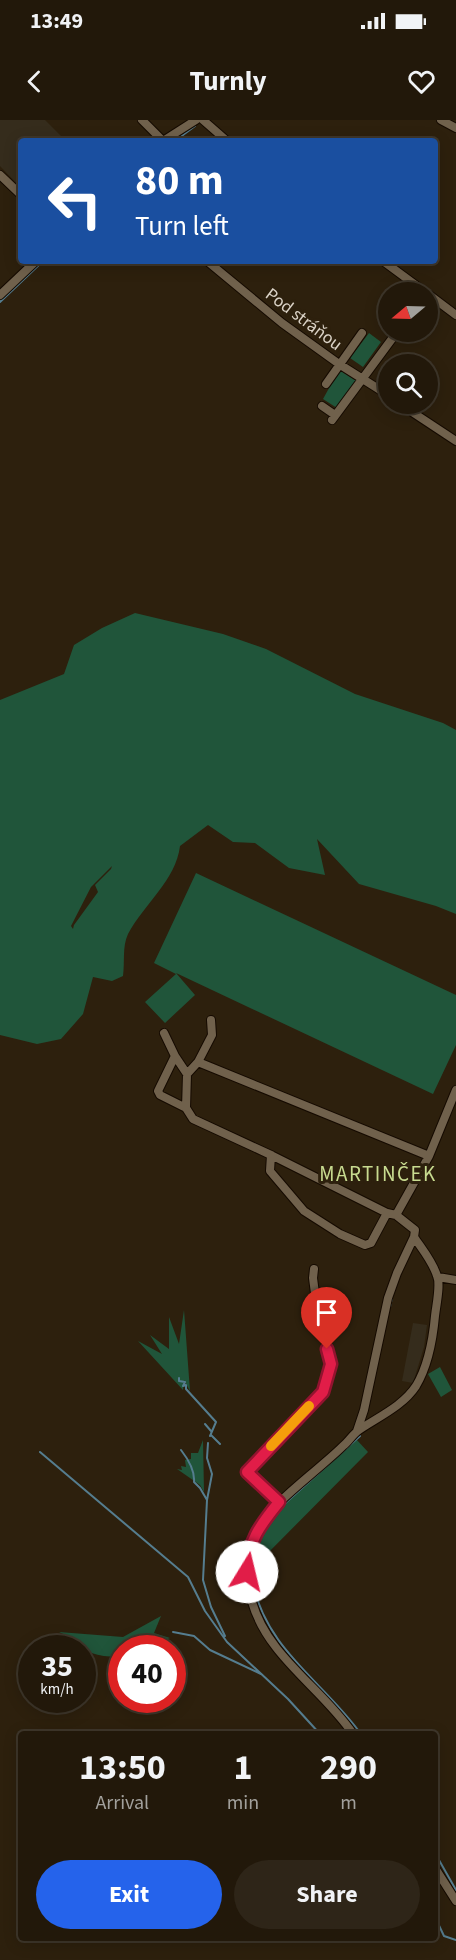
<!DOCTYPE html>
<html lang="en">
<head>
<meta charset="utf-8">
<style>
  :root { --surface:#22180a; --page:#2e2518; --text:#f1f3f6; --muted:#a2a09c; --line:#3f372b; --accent:#2563eb }
  body { margin:0; font-family:"Source Sans 3",sans-serif; background:var(--page); color:var(--text); height:100vh; display:flex; flex-direction:column; font-size:22px; white-space:nowrap }
  * { box-sizing:border-box; margin:0 }
  p { font-size:20px; color:var(--muted) }
  .icon { flex:none; width:33px; height:33px; fill:none; stroke:currentColor; stroke-width:2; stroke-linecap:round; stroke-linejoin:round }
  .map { position:relative; flex:1; overflow:hidden }
  .side { position:absolute; left:18px; top:1611px; width:420px; height:210px; display:flex; flex-direction:column; background:var(--surface); border-radius:6px; box-shadow:0 3px 15px #0003,0 0 0 2px var(--line) }
  .side>* { flex:none }
  .guide { position:absolute; left:18px; top:18px; width:420px; height:126px; border-radius:6px; box-shadow:0 3px 15px #0003,0 0 0 2px var(--line); background:#1a4fa0; color:#fff; overflow:hidden }
  .needle { width:39px; rotate:251deg }
  .tools { position:absolute; left:378px; top:162px; display:grid; gap:12px }
  .tools a { display:grid; place-items:center; width:60px; height:60px; border-radius:50%; background:var(--surface); box-shadow:0 3px 15px #0003,0 0 0 2px var(--line); font-size:30px }
  .speed { position:absolute; left:18px; top:1515px; display:flex; gap:12px; font-size:30px; font-weight:700; text-align:center }
  .speed>* { display:grid; place-content:center; width:78px; height:78px; border-radius:50%; background:var(--surface); box-shadow:0 3px 15px #0003,0 0 0 2px var(--line); line-height:1 }
  .speed small { font-size:15px; font-weight:400 }
  .speed .limit { border:9px solid #d22; background:#fff; color:#111 }
  .pin { position:absolute; display:grid; place-items:center; width:51px; height:51px; color:#fff; margin:-62px -26px; border-radius:50% 50% 50% 0; rotate:-45deg; box-shadow:0 0 6px #0007 }
  .pin .icon { rotate:45deg }
  .me { position:absolute; width:66px; margin:-33px; rotate:9deg; stroke-linejoin:round; filter:drop-shadow(0 0 4px #0008) }
  .turn { display:flex; align-items:center; gap:21px; height:126px; padding:0 18px; font-size:27px }
  .turn .icon { width:78px; height:78px; stroke-width:2.5 }
  .turn b { display:block; font-size:42px; line-height:51px }
  .eta { display:flex; justify-content:space-evenly; align-items:center; height:102px; text-align:center }
  .eta b { font-size:36px; font-weight:700; line-height:42px }
  .primary-button { display:flex; gap:12px; margin-top:auto; padding:12px 18px }
  .primary-button a { flex:1; height:69px; border-radius:36px; background:var(--accent); color:#fff; font-size:24px; font-weight:700; line-height:69px; text-align:center }
  .primary-button a+a { background:var(--page); color:var(--text) }
  .status { display:flex; justify-content:space-between; align-items:center; height:42px; padding:0 30px; background:var(--surface); direction:ltr }
  .status svg { height:16px; fill:currentColor }
  header { display:flex; justify-content:space-between; align-items:center; height:78px; padding:0 18px; background:var(--surface); font-size:27px; font-weight:700 }
  .map>svg:first-child { display:block }
  .education { fill:#352c1c }
  .green { fill:#20553a; fill-rule:evenodd }
  .lines { fill:none; stroke-linecap:round; stroke-linejoin:round }
  .stream { stroke:#557d8f; stroke-width:2 }
  .minor-casing { stroke:#150a00; stroke-width:10 }
  .minor { stroke:#70614c; stroke-width:8 }
  .route-casing { stroke:#92132f; stroke-width:15 }
  .route { stroke:#e11d48; stroke-width:10 }
  .slow { stroke:#f59e0b; stroke-width:10 }
  .labels { text-anchor:middle; stroke-width:6; stroke-linejoin:round; paint-order:stroke }
  .street-label { font-size:18px; fill:#dad2c6; stroke:#2d200d }
  .quarter-label { font-size:21px; letter-spacing:1.5px; fill:#c8db90; stroke:#2d200d }
</style>
</head>
<body>
<div class="status"><b>13:49</b><svg viewBox="0 0 49 12"><path d="M0 12V9h3v3zM5 12V6h3v6zM10 12V3h3v9zM15 12V0h3v12zM26 1h20v11H26zM47 4h2v5h-2z"/></svg></div>
<header><svg class="icon" aria-label="back" viewBox="0 0 24 24"><path d="M15 5l-7 7 7 7"/></svg>Turnly<svg class="icon" aria-label="heart" viewBox="0 0 24 24"><path d="M12 20l-8-8c-3-5 5-10 8-4 3-6 11-1 8 4z"/></svg></header>
<div class="map">
<svg width="456" height="1840" viewBox="0 0 456 1840">
  <rect width="100%" height="100%" fill="#2d200d"/>
  <path class="education" d="M0 0H45L66 21H21V68L0 46Z
    M413 1203 427 1205 424 1227 413 1263 402 1261Z"/>
  <path class="green" d="M369 213 381 222 363 247 350 238Z
    M339 250 356 261 337 288 323 279Z
    M135 493 223 514 266 529 355 574 443 603 456 610V794L436 786 359 764 317 719 325 755 289 748 255 723 233 722 208 705 180 726C176 760 144 784 128 814 122 827 125 842 123 856L112 861 93 857 83 894 61 919 37 924 0 915V580L64 554 74 525 102 508ZM112 746 111 749 95 765 98 772 74 805 73 809 71 806 91 767Z
    M196 753 456 875V925L433 974 176 853 195 875 165 903 145 882 176 854 154 843Z
    M184 1190 190 1271 184 1260 183 1270 138 1221 162 1234 150 1215 169 1229V1197L179 1224Z
    M440 1247 452 1270 441 1277 428 1254Z
    M356 1319 368 1332 259 1442 250 1432C275 1383 316 1354 356 1319Z
    M203 1320 204 1372 200 1365 177 1349 182 1350 181 1346 186 1347 185 1340 191 1339V1333H198Z
    M161 1496 154 1513 170 1518 146 1528H122L121 1535C100 1541 81 1528 62 1520L72 1518 59 1512 123 1517Z"/>
  <g class="lines">
    <path class="stream" d="M175 21 195 6
      M0 182 43 141
      M390 1187 392 1178
      M179 1258V1261L185 1262 183 1266 186 1265V1269L216 1302 210 1316
      M205 1304 211 1311
      M211 1315 220 1324
      M208 1323 207 1338 212 1354 207 1380 203 1460 211 1487 225 1516
      M181 1330C188 1339 195 1351 194 1362L200 1368 207 1380
      M40 1332 188 1457 205 1491 227 1522 288 1579 320 1614
      M256 1423 282 1386 360 1316
      M252 1461C267 1531 322 1560 361 1614
      M173 1512 194 1516 210 1530 261 1554
      M435 1733 456 1770
      M435 1797 444 1816 456 1820"/>
    <g class="minor-casing">
      <path id="minor" d="M142 0 163 21
        M203 0 227 21
        M441 0 456 8
        M163 21 196 0
        M0 55 21 75
        M207 141 282 203 339 244 388 275
        M383 141 425 172
        M428 174 456 195
        M0 175 36 141
        M326 264 362 213
        M400 284 456 321
        M322 286 335 295
        M332 300 397 212
        M211 900 212 915 198 942 187 954 186 988 193 999 271 1035 387 1093 396 1095 415 1110 414 1117 397 1153 388 1178 364 1290 357 1311
        M164 913 175 936 187 954
        M175 936 158 971 160 975 186 988
        M198 942 429 1036
        M271 1035 270 1051 304 1091 340 1114 365 1125 371 1123 387 1093
        M396 1095 429 1036 456 970
        M438 1157 456 1160
        M279 1382 247 1352 323 1272 331 1244 316 1181 313 1158 314 1149
        M353 1614C322 1568 268 1537 252 1482 233 1412 276 1385 323 1344 330 1338 337 1332 343 1326 349 1321 353 1314 359 1310 378 1297 403 1286 416 1266 428 1246 433 1218 435 1196 436 1186 441 1164 437 1156 433 1142 422 1129 414 1117
        M435 1748 456 1781"/>
    </g>
    <use href="#minor" class="minor"/>
  </g>
  <g class="lines">
    <g class="route-casing">
      <path id="route" d="M247 1452C247 1422 261 1404 279 1382L247 1352 323 1272 331 1244 327 1229"/>
    </g>
    <use href="#route" class="route"/>
    <path class="slow" d="M271 1326 309 1286"/>
  </g>
  <g class="labels">
    <g class="street-label">
      <text transform="translate(304 199) rotate(37)" y="6">Pod stráňou</text>
    </g>
    <g class="quarter-label">
      <text x="378" y="1061">MARTINČEK</text>
    </g>
  </g>
</svg>
<div class="tools">
<a><svg class="needle" viewBox="-14 -14 28 28"><path d="M0-13l5 13h-10z" fill="#e53935"/><path d="M0 13l5-13h-10z" fill="#a2a09c"/></svg></a>
<a><svg class="icon" aria-label="search" viewBox="0 0 24 24"><circle cx="10" cy="10" r="6"/><path d="M15 15l6 6"/></svg></a>
</div>
<div class="speed"><div>35<small>km/h</small></div><div class="limit">40</div></div>
<div class="pin" style="left:327px;top:1229px;background:#d93025"><svg class="icon" aria-label="arrive" viewBox="0 0 24 24"><path d="M6 21V4h12l-3 4 3 4H6"/></svg></div>
<svg class="me" style="left:247px;top:1452px" viewBox="-20 -20 40 40"><circle r="19" fill="#fff"/><path d="M0-13L10 11 0 6-10 11z" fill="#e11d48"/></svg>
<div class="guide">
<div class="turn"><svg class="icon" aria-label="left" viewBox="0 0 24 24"><path d="M17 20v-9H6M10 6l-5 5 5 5"/></svg><div><b>80 m</b>Turn left</div></div>
</div>
<section class="side">
<div class="eta">
<div><b>13:50</b><p>Arrival</p></div>
<div><b>1</b><p>min</p></div>
<div><b>290</b><p>m</p></div>
</div>
<div class="primary-button"><a>Exit</a><a>Share</a></div>
</section>
</div>
</body>
</html>
